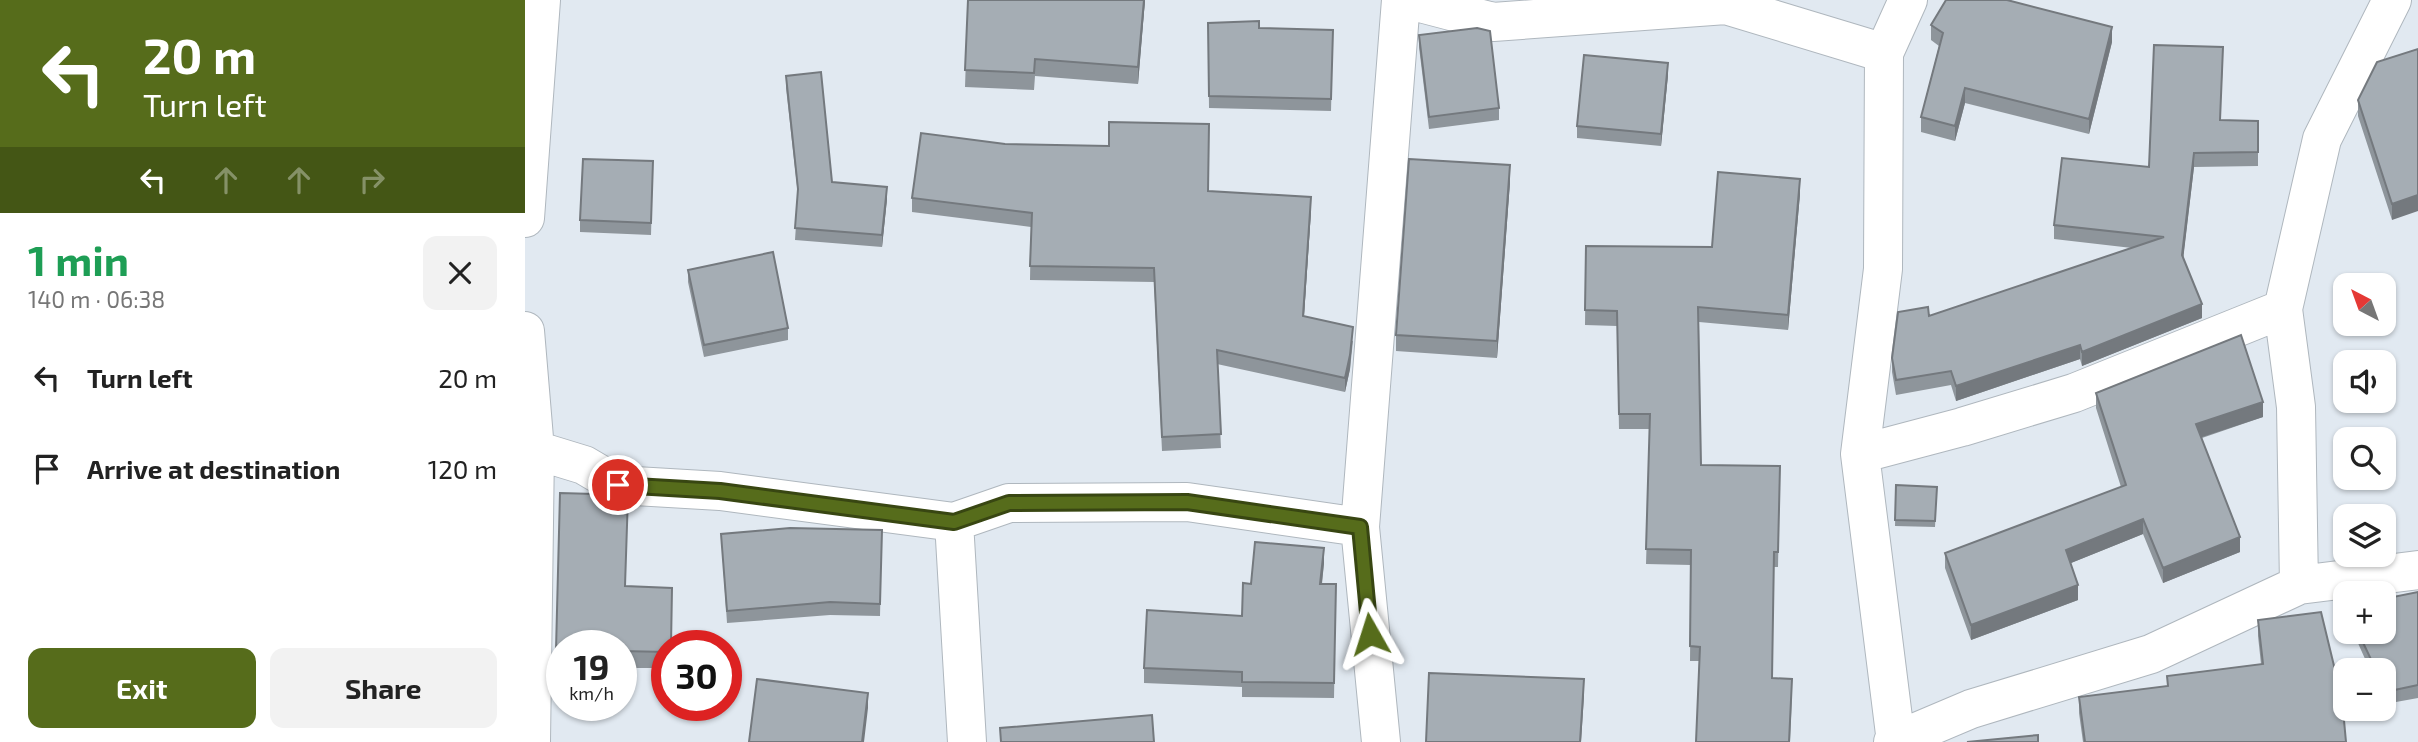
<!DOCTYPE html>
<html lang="en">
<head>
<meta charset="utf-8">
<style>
  :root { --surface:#fff; --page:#f2f2f2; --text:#222; --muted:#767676; --accent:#566c1b }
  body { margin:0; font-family:"Exo 2",sans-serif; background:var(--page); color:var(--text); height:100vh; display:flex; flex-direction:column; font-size:26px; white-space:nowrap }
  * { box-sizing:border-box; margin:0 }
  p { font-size:23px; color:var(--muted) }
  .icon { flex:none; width:38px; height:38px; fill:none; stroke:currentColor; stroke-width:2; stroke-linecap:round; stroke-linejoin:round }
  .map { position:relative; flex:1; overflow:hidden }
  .sheet { display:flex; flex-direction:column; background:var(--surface); width:525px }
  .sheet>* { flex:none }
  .top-card { background:#566c1b; color:#fff; overflow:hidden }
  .needle { width:46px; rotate:319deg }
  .fabs { position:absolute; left:1808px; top:273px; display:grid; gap:14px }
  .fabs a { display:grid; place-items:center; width:63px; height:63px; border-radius:14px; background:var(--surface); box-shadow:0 2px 5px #0004; font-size:35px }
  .speed { position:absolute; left:21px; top:630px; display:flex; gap:14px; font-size:35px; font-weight:700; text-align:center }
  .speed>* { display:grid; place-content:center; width:91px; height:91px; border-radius:50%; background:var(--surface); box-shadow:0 2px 5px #0004; line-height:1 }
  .speed small { font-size:18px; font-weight:400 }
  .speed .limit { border:10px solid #d22; background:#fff; color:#111 }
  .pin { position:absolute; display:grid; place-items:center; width:60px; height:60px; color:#fff; margin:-30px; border:4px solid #fff; border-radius:50%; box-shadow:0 2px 7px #0007 }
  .me { position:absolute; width:77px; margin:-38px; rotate:354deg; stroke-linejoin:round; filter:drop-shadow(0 0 5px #0008) }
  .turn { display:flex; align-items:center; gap:24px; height:147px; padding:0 28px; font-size:32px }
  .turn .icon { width:91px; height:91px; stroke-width:2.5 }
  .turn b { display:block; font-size:49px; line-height:60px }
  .lanes { display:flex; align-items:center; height:66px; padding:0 28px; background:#0003; justify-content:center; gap:35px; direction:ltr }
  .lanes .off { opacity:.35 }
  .round { display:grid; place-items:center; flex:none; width:74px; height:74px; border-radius:14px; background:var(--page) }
  .head { display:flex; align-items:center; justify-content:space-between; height:119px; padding:0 28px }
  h1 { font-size:42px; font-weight:700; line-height:52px; color:#1e9e55 }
  .cta { display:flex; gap:14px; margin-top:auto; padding:14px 28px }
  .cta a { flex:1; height:80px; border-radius:14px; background:var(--accent); color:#fff; font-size:28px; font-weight:700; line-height:80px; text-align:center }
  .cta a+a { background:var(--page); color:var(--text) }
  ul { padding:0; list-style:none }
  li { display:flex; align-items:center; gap:21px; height:91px; padding:0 28px }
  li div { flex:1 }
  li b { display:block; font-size:26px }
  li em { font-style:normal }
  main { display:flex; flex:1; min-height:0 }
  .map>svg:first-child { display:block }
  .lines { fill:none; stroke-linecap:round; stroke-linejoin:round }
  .minor-casing { stroke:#afb7be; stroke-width:40 }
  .minor { stroke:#fff; stroke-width:38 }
  .wall { fill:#8e959b }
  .shaded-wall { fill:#74797e }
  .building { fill:#a5adb4; stroke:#74797e; stroke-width:2 }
  .route-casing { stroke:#384612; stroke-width:18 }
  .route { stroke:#566c1b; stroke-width:12 }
</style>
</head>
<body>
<main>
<section class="sheet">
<div class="top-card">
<div class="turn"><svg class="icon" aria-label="left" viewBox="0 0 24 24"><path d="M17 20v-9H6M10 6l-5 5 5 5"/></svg><div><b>20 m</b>Turn left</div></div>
<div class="lanes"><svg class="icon" aria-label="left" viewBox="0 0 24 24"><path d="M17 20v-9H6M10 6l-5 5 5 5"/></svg><svg class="icon off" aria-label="ahead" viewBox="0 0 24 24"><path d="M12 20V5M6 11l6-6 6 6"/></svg><svg class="icon off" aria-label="ahead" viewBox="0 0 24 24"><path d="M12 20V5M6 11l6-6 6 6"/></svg><svg class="icon off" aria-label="right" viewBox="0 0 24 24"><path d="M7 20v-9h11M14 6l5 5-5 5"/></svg></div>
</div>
<div class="head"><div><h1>1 min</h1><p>140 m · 06:38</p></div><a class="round"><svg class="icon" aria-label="close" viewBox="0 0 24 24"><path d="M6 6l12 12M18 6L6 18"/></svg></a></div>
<ul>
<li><svg class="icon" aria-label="left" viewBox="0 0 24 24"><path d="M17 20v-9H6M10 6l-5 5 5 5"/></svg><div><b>Turn left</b></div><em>20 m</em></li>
<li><svg class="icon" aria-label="arrive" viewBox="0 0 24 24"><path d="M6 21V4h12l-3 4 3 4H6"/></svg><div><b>Arrive at destination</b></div><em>120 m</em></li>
</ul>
<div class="cta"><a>Exit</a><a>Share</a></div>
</section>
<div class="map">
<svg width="1893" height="742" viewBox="0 0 1893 742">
  <rect width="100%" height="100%" fill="#e1e9f1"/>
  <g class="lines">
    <g class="minor-casing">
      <path id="minor" d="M884 0 968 22 1201 5 1359 53
        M0 218 16 0
        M0 331 10 450 6 742
        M0 452 10 450 59 465 93 485 195 491 429 522 484 503 662 502 835 527
        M1335 454 1437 427 1549 393 1758 309
        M429 522 442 742
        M1774 585 1771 407 1758 309 1797 139 1867 0
        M856 742 835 527 876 0
        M1368 742 1446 709 1626 654 1774 585 1893 570
        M1371 742 1335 454 1358 269 1359 53 1383 0"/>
    </g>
    <use href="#minor" class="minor"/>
  </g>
  <path class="wall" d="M443 0H620L613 84 510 76 509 90 440 87Z
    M683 23 734 28 808 30 806 111 684 108Z
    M1406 25 1587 42 1564 134 1440 103 1430 141 1396 132V117L1414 46 1406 40Z
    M894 35 974 108V120L904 129 894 47Z
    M1893 49 1867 220 1833 116V100Z
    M1698 62 1695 120 1733 121V166L1669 167 1658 258 1677 318 1557 366 1555 359 1431 401 1426 385 1371 395 1367 372V358L1404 316 1607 248 1529 239V225L1624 167Z
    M1143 75 1136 146 1052 138V126Z
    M261 76 307 182 362 199 357 247 270 240 273 195 261 88Z
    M128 161 126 235 55 232V220Z
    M985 182 972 358 871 351V335Z
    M683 191 786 211 779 317 828 341 825 369 820 392 692 364 696 448 637 451 629 282 505 280 506 227 387 212V198Z
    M1275 194 1263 330 1174 322 1176 465 1255 466 1253 567H1249L1247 678 1267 694 1265 742H1171L1174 661H1165L1166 565 1121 564 1125 429H1094L1092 326 1060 325 1061 246 1187 247Z
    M163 270 263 328V340L179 357 163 282Z
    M1571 393 1738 417 1677 438 1715 552 1638 583 1618 534 1546 563 1553 600 1446 640 1420 568V553L1596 487 1571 408Z
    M1371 485 1412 487 1410 527 1370 526Z
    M357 530 355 616 305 615 202 623 196 534Z
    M799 563 797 584H811L809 698 717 697V687L619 683V668L717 616 726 584Z
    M101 586 142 646V668H96V646H37V666H31V650Z
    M1893 592V698L1860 704 1858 700V670H1845L1828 632H1858Z
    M1733 620 1821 742H1558L1554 713V697L1642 686V676L1736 664 1733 636Z"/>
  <path class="shaded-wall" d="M619 0H620L613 84V67Z
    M1587 27V42L1564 134V119Z
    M1143 63V75L1136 146V134Z
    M1440 88V103L1430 141V126Z
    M1669 153V167L1657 269V255Z
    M985 165V182L972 358V341Z
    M1275 179V194L1263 330V315Z
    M362 187V199L357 247V235Z
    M1893 195V211L1867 220V204Z
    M786 197V211L778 330V316Z
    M1677 304V318L1557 366V352Z
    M828 327 825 369 820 392V378Z
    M1555 345V359L1431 401V386Z
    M1738 402V417L1671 439V424Z
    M1618 519V534L1541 565V550Z
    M1715 537V552L1638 583V568Z
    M799 548V563L795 599V584Z
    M1553 585V600L1446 640V625Z
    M1059 679V696L1056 742H1055Z
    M343 693V708L339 742H337Z"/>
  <path class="building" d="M443 0H619L613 67 510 59 509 73 440 70Z
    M1421 0H1482L1587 27 1564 119 1440 88 1430 126 1396 117 1418 33 1406 25Z
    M734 21V28L808 30 806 99 684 96 683 23Z
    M952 28 965 31 974 108 904 117 894 35Z
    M1629 45 1698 47 1695 120 1733 121V152L1669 153 1657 255 1677 304 1557 352 1555 345 1431 386 1426 371 1371 380 1367 358 1373 312 1403 307 1404 316 1639 237 1529 225 1537 158 1624 167Z
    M1893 49V195L1867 204 1833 100 1852 62Z
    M1059 55 1143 63 1136 134 1052 126Z
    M296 72 307 182 362 187 357 235 270 228 273 189 261 76Z
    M584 122 684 124 683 191 786 197 778 316 828 327 825 355 820 378 692 350 696 434 637 437 629 268 505 266 507 213 387 198 396 133 480 144 584 146Z
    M58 159 128 161 126 223 55 220Z
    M884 159 985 165 972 341 871 335Z
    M1193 172 1275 179 1263 315 1173 307 1176 465 1255 466 1253 552H1249L1247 678 1267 679 1264 742H1171L1175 647 1165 646 1166 550 1121 549 1125 414H1094L1092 311 1060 310 1061 246 1187 247Z
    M248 252 263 328 179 345 163 270Z
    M1716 335 1738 402 1671 424 1715 537 1638 568 1618 519 1541 550 1553 585 1446 625 1420 553 1601 485 1571 393Z
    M1371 485 1412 487 1410 521 1370 520Z
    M35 493 103 495 100 586 147 588 146 646H142V652L96 651V646H37V650H31Z
    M265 528 357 530 355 604 305 602 202 611 196 534Z
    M730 542 799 548 795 584H811L809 683 717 682V672L619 668 622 610 717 616 718 583 726 584Z
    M1893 592V685L1860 692 1858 687V670H1851L1833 632H1858V599Z
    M1796 612 1817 699 1821 742H1560L1554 697 1643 686 1642 676 1738 664 1733 620Z
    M904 673 1059 679 1055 742H901Z
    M232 679 343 693 337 742H224Z
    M627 715 629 742H476L475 728Z
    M1513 735V742H1442Z"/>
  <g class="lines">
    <g class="route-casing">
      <path id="route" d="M93 485 195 491 429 522 484 503 662 502 835 527 845 634"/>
    </g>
    <use href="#route" class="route"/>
  </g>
</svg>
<div class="fabs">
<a><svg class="needle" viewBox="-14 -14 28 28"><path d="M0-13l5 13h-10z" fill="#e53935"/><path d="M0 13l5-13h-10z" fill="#767676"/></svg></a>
<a><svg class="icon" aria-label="sound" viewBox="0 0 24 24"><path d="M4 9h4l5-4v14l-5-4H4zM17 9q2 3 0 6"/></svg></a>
<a><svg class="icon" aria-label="search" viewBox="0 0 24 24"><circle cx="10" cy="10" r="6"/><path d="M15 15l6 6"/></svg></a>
<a><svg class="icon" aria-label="layers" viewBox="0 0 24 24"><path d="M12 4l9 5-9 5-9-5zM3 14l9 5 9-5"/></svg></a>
<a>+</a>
<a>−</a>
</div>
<div class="speed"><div>19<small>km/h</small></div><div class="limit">30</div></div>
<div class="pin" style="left:93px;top:485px;background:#d93025"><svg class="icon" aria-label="arrive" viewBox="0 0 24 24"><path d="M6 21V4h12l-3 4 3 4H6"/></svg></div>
<svg class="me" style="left:845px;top:634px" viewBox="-20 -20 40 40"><path d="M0-17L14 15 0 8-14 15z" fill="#566c1b" stroke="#fff" stroke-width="4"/></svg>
</div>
</main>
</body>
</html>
